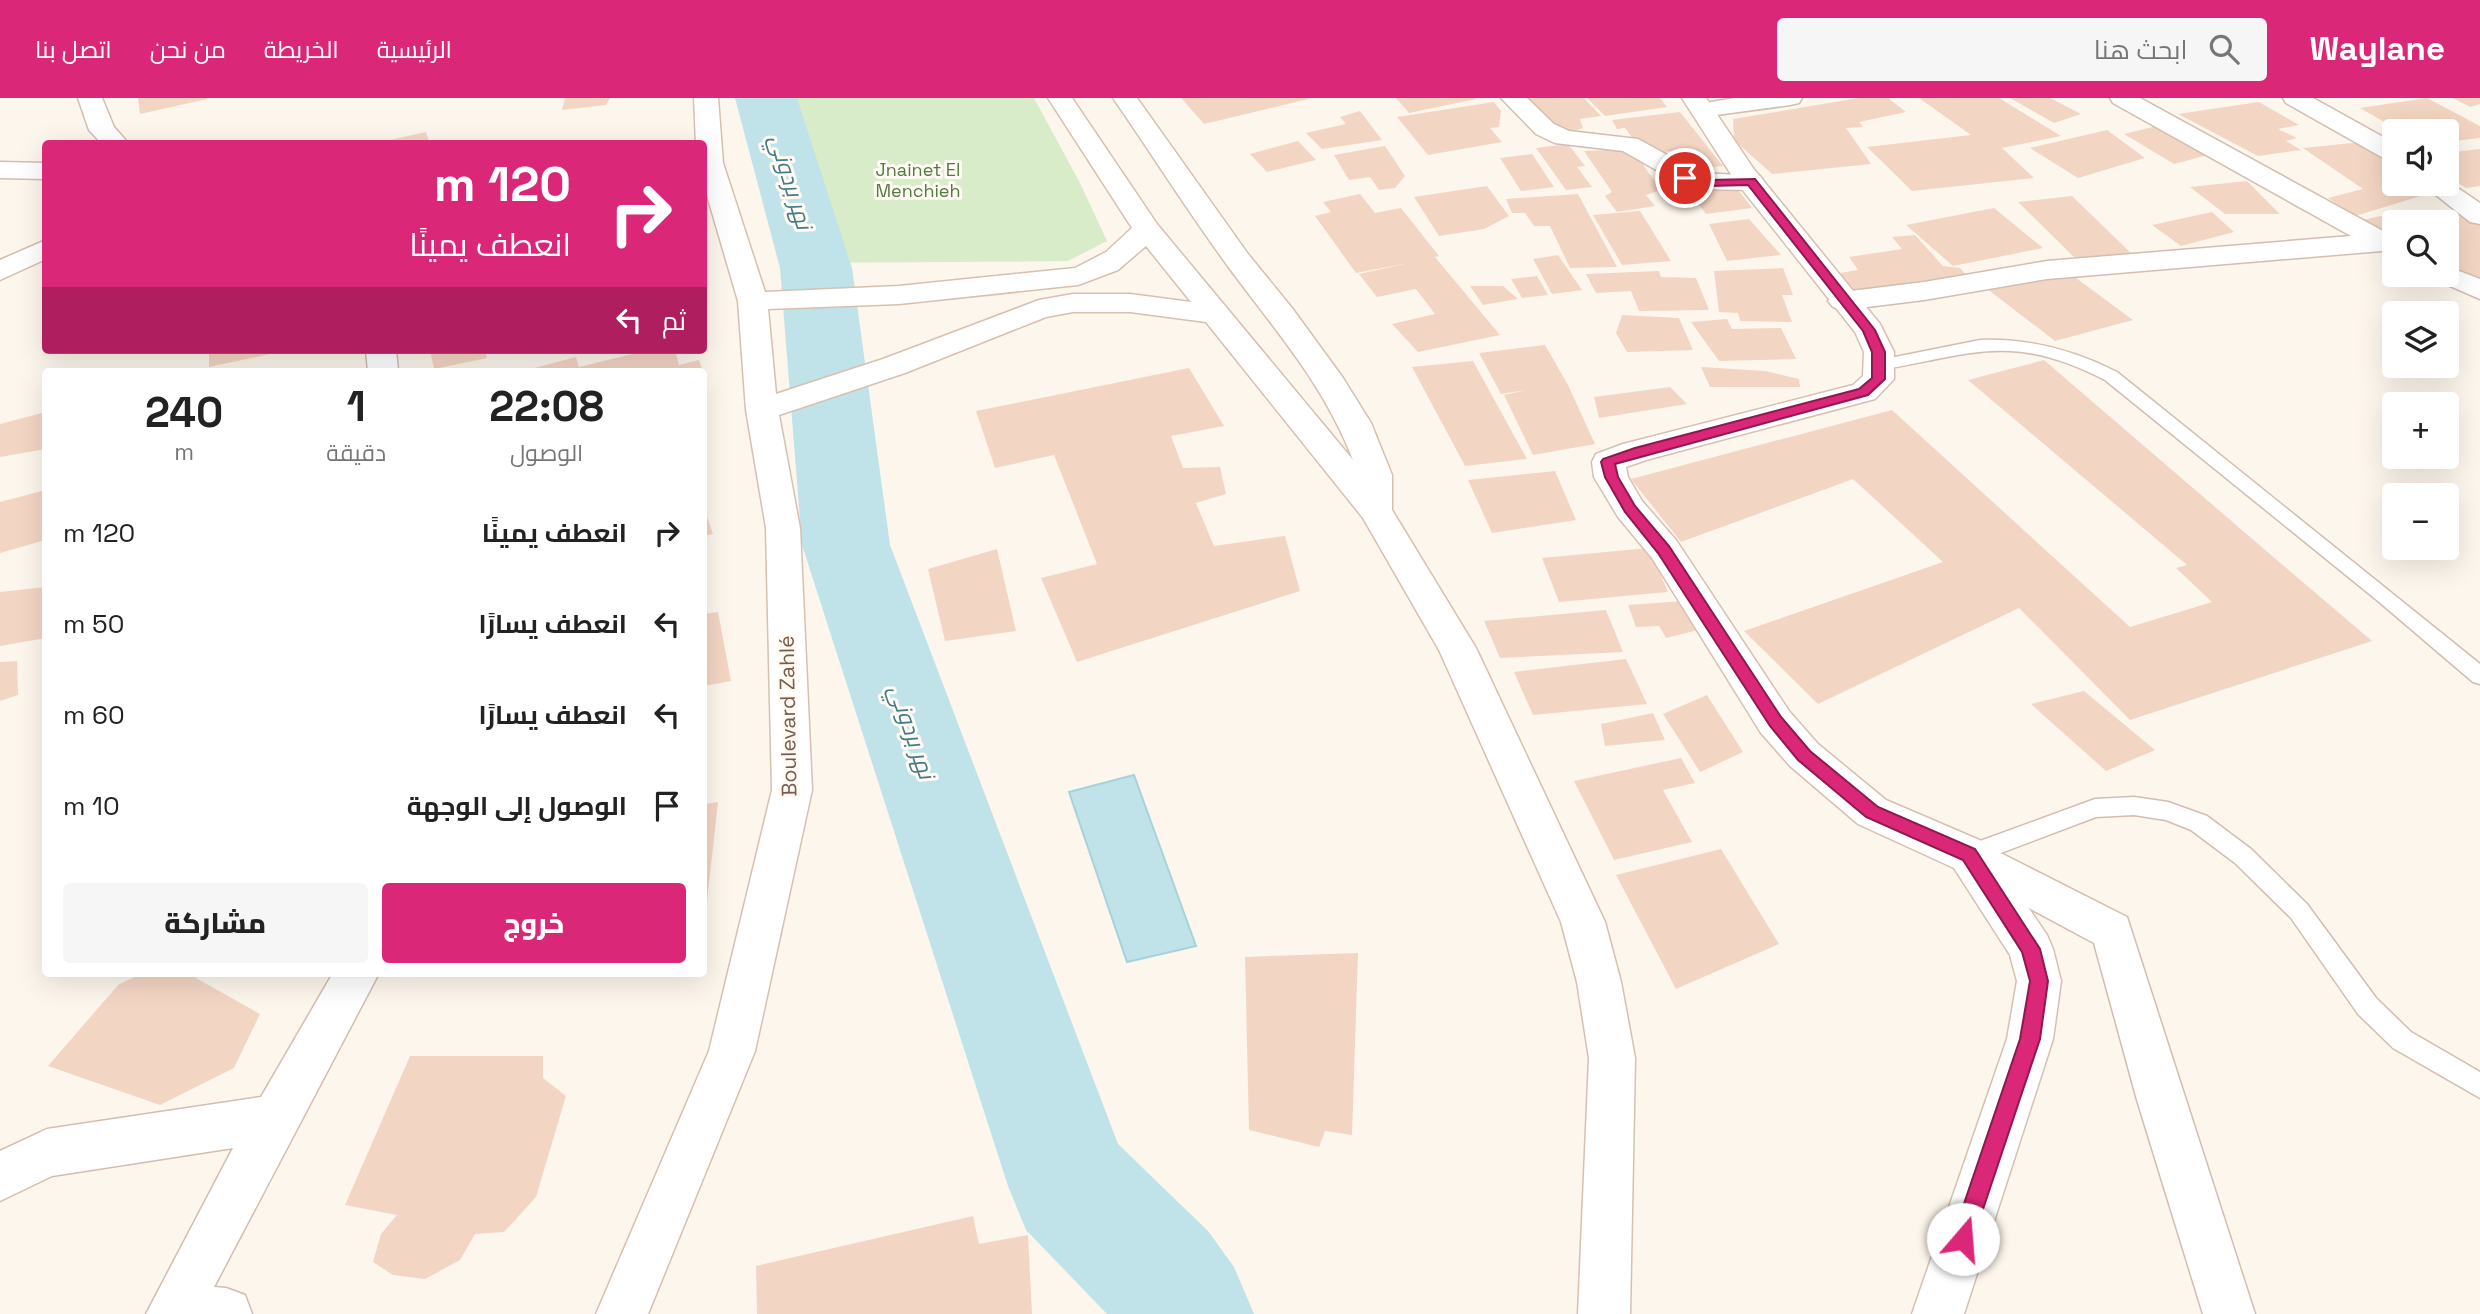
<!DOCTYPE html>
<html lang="ar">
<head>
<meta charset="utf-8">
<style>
  :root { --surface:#fff; --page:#f6f6f6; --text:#222; --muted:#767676; --accent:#db2777 }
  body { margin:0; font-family:"Space Grotesk",Cairo,sans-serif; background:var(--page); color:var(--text); direction:rtl; height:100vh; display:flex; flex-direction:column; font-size:26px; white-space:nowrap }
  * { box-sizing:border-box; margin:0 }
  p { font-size:23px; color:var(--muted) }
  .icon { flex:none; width:38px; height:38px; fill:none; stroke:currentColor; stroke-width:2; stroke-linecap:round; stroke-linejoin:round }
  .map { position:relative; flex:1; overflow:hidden; direction:ltr }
  .details { position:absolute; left:42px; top:270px; width:665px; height:609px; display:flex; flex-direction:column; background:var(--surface); border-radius:7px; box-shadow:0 7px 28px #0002; direction:rtl }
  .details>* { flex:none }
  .guide { position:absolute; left:42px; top:42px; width:665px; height:214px; border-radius:7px; box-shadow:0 7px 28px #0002; direction:rtl; background:#db2777; color:#fff; overflow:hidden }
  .buttons { position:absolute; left:2382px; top:21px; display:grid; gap:14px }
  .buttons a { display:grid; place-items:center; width:77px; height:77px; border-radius:7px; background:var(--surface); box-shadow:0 7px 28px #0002; font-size:35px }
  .pin { position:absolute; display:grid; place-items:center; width:60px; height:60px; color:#fff; margin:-30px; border:4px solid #fff; border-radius:50%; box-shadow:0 2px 7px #0007 }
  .me { position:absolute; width:77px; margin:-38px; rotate:18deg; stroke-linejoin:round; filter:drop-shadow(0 0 5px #0008) }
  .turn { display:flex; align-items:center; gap:24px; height:147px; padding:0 21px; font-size:32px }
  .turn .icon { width:91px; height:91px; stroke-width:2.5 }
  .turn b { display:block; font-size:49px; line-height:60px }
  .then { display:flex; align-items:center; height:66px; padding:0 21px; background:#0003; gap:14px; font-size:26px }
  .eta { display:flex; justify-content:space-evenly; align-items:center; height:119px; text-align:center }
  .eta b { font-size:42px; font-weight:800; line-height:49px }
  .primary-button { display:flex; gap:14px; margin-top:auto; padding:14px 21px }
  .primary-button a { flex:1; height:80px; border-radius:7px; background:var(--accent); color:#fff; font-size:28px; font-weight:800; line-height:80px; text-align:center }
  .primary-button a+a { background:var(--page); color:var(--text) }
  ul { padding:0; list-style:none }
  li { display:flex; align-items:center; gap:21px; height:91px; padding:0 21px }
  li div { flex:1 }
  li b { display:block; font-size:26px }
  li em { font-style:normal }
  header { display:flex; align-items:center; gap:42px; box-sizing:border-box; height:98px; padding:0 35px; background:var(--accent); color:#fff }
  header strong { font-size:33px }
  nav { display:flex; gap:38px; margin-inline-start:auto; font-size:24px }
  .search { width:490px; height:63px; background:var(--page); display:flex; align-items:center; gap:18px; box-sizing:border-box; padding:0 24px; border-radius:7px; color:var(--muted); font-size:26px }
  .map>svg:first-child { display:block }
  .green { fill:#d8ecc9 }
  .water { fill:#bfe3e8; stroke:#a5d3da; stroke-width:2 }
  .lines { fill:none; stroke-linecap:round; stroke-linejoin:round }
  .river { fill:#bfe3e8; fill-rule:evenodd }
  .building { fill:#f3d5c3 }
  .lane-casing { stroke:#d1beb0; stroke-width:3 }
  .street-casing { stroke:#d1beb0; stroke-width:3 }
  .secondary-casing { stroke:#d6c0b0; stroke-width:3 }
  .lane { fill:#fff; fill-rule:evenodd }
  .street { fill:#fff; fill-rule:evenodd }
  .secondary { fill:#fff; fill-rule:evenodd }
  .route { fill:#db2777; stroke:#8e194d; stroke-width:2 }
  .labels { text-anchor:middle; stroke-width:6; stroke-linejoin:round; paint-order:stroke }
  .far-park-label { font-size:18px; fill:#537a41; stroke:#fffaf3 }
  .street-label { font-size:21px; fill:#7a5c4d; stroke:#fffaf3 }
  .water-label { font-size:23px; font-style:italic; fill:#437c86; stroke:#fffaf3 }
</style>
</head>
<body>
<header>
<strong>Waylane</strong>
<div class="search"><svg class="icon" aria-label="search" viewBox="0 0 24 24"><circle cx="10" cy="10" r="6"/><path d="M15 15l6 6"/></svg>ابحث هنا</div>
<nav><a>الرئيسية</a><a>الخريطة</a><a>من نحن</a><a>اتصل بنا</a></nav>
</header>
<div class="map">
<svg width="2480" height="1216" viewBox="0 0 2480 1216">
  <rect width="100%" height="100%" fill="#fdf6ec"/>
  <path class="green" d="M784 0H1034L1080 85 1107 143 1068 163 810 165Z"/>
  <path class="water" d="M1134 677 1196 848 1127 864 1069 694Z"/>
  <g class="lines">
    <path class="river" d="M735 0H797L852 170 890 447 1118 1046 1208 1133 1234 1169 1254 1216H1107L1026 1132 1008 1088 802 447 780 170Z"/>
  </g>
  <path class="building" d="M138 0H207V1L140 16Z
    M565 0H610L606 7 562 12Z
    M1181 0H1308V1L1204 26Z
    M1396 0H1476V1L1409 15Z
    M1529 0H1584L1601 18 1580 21 1583 30 1562 36Z
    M1587 0H1660L1667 9 1605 18Z
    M1859 0H1888L1906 14 1859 24 1863 29 1846 30 1871 66 1772 76 1734 42 1733 21Z
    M1919 0H1999L2061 38 2002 50 2034 80 1912 93 1867 49 1971 37Z
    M2010 0H2050L2081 16 2054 25Z
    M2427 0 2480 28V40L2446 44V33H2400L2360 10Z
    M2453 0H2480V6L2470 9Z
    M1494 4 1501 13 1499 29 1490 30 1502 44 1428 57 1397 19Z
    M2259 4 2299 27 2278 31 2297 40 2286 43 2301 52 2258 58 2178 16Z
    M1360 13 1382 42 1322 51 1306 35 1346 26 1340 19Z
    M1680 14 1723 68 1686 72 1672 53 1653 55 1638 48 1625 30 1617 31 1612 22Z
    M2165 26 2215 55 2174 66 2124 36Z
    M2107 32 2145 60 2078 80 2030 50Z
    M426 34 430 46H381V44Z
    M1298 43 1316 62 1267 74 1250 56Z
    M2362 44 2394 67V86H2422L2434 94 2355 118 2328 100 2363 91 2303 50Z
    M1568 46 1585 68 1577 69 1592 89 1566 92 1536 50Z
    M1385 48 1405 78 1395 90 1379 92 1370 79 1349 82 1334 57Z
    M1632 51 1661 92 1646 97 1655 108 1617 114 1605 98 1612 94 1584 53Z
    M2480 51V88L2466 90 2446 78V55Z
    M1532 56 1554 89 1521 93 1500 60Z
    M2247 83 2280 116H2225L2190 89Z
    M1487 88 1509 118 1484 131 1439 138 1414 99Z
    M1736 89 1752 110 1706 116 1687 91Z
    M1360 96 1375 115 1401 110 1439 158 1435 159 1500 237 1418 254 1392 226 1435 216 1416 191 1377 199 1359 176 1408 165 1356 175 1315 118 1331 114 1323 104Z
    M1578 96 1617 169 1570 170 1550 128H1534L1525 115H1512L1506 101Z
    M2072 98 2132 156 2077 162 2018 104Z
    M1994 110 2043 150 1953 168 1906 127Z
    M1640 113 1671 163 1622 167 1593 117Z
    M2212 114 2234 134 2181 148 2152 127Z
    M2395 115 2437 117 2457 115 2480 126V185L2446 172V124H2394V145L2353 124Z
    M1749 121 1781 157 1727 163 1709 126Z
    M1915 137 1943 168 1960 170 1970 181 1850 196 1834 176 1858 172 1849 159 1902 151 1892 139Z
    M1558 157 1582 192 1552 196 1533 161Z
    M1783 170 1793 197H1782L1792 224 1740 223 1738 215 1719 214 1714 173Z
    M1659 173 1661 179 1696 180 1709 212 1639 213 1631 193 1596 195 1586 176Z
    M2068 174 2133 222 2055 243 1982 187Z
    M1537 178 1548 197 1522 200 1511 181Z
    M1470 188H1503L1518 201 1483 207Z
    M1622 217 1679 220 1693 252 1627 254 1616 235Z
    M1727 221 1732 231 1781 230 1796 261 1719 263 1691 224Z
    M1545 247 1568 287 1595 346 1533 357 1504 297 1526 292 1501 296 1479 255Z
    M209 252H284V253L209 269Z
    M430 252H485L487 260 434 271Z
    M649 252H675L679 267 699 262 703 273H523L576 259 579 269Z
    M2044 262 2257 445 2372 543 2130 622 2019 510 1818 606 1744 533 1943 464 1853 381 1681 444 1631 381 1892 312 2130 529 2212 504 2176 470 2187 467 1968 282Z
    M1473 263 1527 361 1465 368 1412 269Z
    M1701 269 1765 273 1799 281 1800 289H1710Z
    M1189 270 1224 328 1171 338 1183 370 1220 369 1226 396 1196 405 1214 448 1285 438 1300 493 1077 564 1041 480 1097 466 1054 357 995 370 976 313Z
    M1670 289 1687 306 1599 320 1594 299Z
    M46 314V351L0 359V326Z
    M1555 373 1576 422 1492 435 1468 382Z
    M46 392 42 443 0 455V404Z
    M704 410 713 436 704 438Z
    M1649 450 1668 494 1559 504 1542 460Z
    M997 451 1016 533 945 543 928 471Z
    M46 489V540L0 548V494Z
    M1684 503 1698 532 1666 540 1659 528 1636 529 1628 507Z
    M1606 512 1623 554 1500 560 1484 523Z
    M718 514 731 583 704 588V516Z
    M1626 561 1647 606 1533 617 1514 574Z
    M17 563 18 597 0 603V564Z
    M2084 593 2155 652 2106 673 2031 606Z
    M1707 597 1743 654 1700 674 1663 616Z
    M1653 615 1665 642 1605 648 1601 626Z
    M1681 660 1695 685 1663 692 1692 744 1614 762 1574 683Z
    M718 704 705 822H704V706Z
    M1721 751 1779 846 1676 891 1616 777Z
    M1358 855 1352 1037 1325 1033 1319 1049 1249 1032 1245 859Z
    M144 875H187L260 916 234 970 160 1007 48 968 119 886Z
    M410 958H543V980L566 998 536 1099 504 1134 475 1136 460 1162 425 1181 393 1177 373 1164 381 1136 397 1117 345 1107Z
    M973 1118 979 1146 1028 1137 1032 1216H757L756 1168Z"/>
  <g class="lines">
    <g class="lane-casing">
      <path id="lane" d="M1980 242C2029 240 2073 252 2117 274L2480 566V586L2473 584 2378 503 2105 282C2012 234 1974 256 1880 272L1872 267 1880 262Z
        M2134 699 2168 704 2207 718 2251 751 2307 806 2376 900 2411 934 2480 974V1000L2393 950 2358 916 2291 820 2235 765 2191 732 2166 722 2134 717 2096 719 1969 767 1961 764 1958 757 1961 750 2095 701Z"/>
    </g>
    <g class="street-casing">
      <path id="street" d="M78 0H102L114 29 129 46H102L89 32Z
        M1501 0H1527L1554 26 1569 33 1638 41 1700 75 1760 78 1764 84 1760 90 1751 92 1695 91 1686 89 1623 53 1555 45 1536 36Z
        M1735 0H1802L1799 5 1790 7 1702 19 1693 17 1690 12 1693 7Z
        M2110 0H2140L2394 139V152L2047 181 1924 202 1843 212 1833 209 1828 203 1833 197 1843 194 1924 184 2047 163 2351 138 2113 5Z
        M2283 0H2313L2394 45V64L2385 61 2286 5Z
        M0 64 46 65V81L0 80Z
        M2446 82 2480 105V126L2470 124 2422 86H2446Z
        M46 142V161L0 182V162Z
        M2446 168 2480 181V201L2436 182 2432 177H2446Z
        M366 252H396L398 273H368Z
        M1969 739 2127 819 2255 1216H2203L2137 1002 2094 845 1954 770 1948 757 1954 744Z
        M333 875H379L214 1189 226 1190 245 1197 252 1216H146L233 1050 52 1078 0 1103V1053L47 1031 261 999Z"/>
    </g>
    <g class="secondary-casing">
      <path id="secondary" d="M694 0H718L723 65 765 194 899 188 1075 170 1106 154 1132 130 1048 0H1072L1157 126 1353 362C1324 286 1274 231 1227 167 1187 112 1151 55 1113 0H1137L1248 156 1292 210 1343 280 1371 325 1392 377V412L1476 550 1605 824 1621 884 1635 960 1630 1216H1578L1589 960 1577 884 1561 824 1439 552 1363 420 1206 224 1130 214H1073L1046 219 905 275 779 317 800 430 812 692 755 953 648 1216H596L709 953 772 692 766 430 746 312 738 203 704 87V46H696ZM1146 148 1191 204 1130 196H1073L1039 202 883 261 776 296 768 211 899 206 1078 187 1118 172Z
        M1682 0H1706L1753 70 1880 226 1894 254V281L1875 301 1646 362 1626 369 1628 379 1642 403 1676 442 1789 613 1818 646 1886 702 1984 744 2047 837 2053 851 2061 883 2053 941 1964 1216H1912L2007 941 2017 883 2010 857 1954 770 1858 726 1790 668 1761 635 1652 460 1618 419 1594 379 1592 364 1596 356 1623 346 1853 287 1863 278 1864 254 1855 234 1734 81Z"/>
    </g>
    <use href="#lane" class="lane"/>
    <use href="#street" class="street"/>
    <use href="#secondary" class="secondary"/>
  </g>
  <path class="route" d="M1685 76 1708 82 1755 81 1875 232 1885 254V281L1868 297 1615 366 1618 379 1635 408 1669 448 1781 619 1810 653 1878 709 1975 751 2040 851 2048 883 2040 941 1973 1141 1970 1148 1963 1151 1955 1148 1952 1141 2020 941 2030 883 2022 854 1963 762 1866 719 1798 662 1770 628 1658 455 1625 414 1605 379 1601 364 1603 361 1635 350 1859 291 1872 280V254L1863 233 1748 87 1708 88 1681 82V77Z"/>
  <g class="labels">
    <g class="far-park-label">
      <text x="918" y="78">Jnainet El<tspan x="918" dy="21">Menchieh</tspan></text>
    </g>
    <g class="street-label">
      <text transform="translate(788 618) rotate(-91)" y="7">Boulevard Zahlé</text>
    </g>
    <g class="water-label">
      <text transform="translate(791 84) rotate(73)" y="8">نهر بردوني</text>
      <text transform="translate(912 634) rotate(71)" y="8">نهر بردوني</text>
    </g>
  </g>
</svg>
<div class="buttons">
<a><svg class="icon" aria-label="sound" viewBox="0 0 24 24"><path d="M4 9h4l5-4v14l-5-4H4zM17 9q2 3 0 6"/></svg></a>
<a><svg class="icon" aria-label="search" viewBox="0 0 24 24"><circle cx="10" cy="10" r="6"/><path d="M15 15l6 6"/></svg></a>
<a><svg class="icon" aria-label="layers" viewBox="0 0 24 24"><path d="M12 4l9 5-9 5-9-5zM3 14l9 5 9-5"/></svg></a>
<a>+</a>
<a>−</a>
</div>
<div class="pin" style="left:1685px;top:80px;background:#d93025"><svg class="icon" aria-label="arrive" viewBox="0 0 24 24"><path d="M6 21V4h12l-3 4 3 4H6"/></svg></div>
<svg class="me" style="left:1963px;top:1141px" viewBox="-20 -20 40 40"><circle r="19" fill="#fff"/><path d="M0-13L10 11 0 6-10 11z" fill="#db2777"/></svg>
<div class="guide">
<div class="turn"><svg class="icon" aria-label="right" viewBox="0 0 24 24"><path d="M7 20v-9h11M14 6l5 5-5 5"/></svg><div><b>120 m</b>انعطف يمينًا</div></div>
<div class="then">ثم<svg class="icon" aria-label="left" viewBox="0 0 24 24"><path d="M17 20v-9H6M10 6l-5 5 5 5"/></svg></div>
</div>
<section class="details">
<div class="eta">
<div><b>22:08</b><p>الوصول</p></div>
<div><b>1</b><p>دقيقة</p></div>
<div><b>240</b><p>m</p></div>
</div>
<ul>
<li><svg class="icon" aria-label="right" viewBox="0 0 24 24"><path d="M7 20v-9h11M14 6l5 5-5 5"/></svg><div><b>انعطف يمينًا</b></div><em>120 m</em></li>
<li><svg class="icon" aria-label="left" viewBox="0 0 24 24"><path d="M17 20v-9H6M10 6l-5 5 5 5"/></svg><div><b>انعطف يسارًا</b></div><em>50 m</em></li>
<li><svg class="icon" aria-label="left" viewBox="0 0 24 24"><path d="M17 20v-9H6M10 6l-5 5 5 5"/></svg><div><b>انعطف يسارًا</b></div><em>60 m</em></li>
<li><svg class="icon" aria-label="arrive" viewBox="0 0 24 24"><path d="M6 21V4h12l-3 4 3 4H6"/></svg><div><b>الوصول إلى الوجهة</b></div><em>10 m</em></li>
</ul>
<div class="primary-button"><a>خروج</a><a>مشاركة</a></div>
</section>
</div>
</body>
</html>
